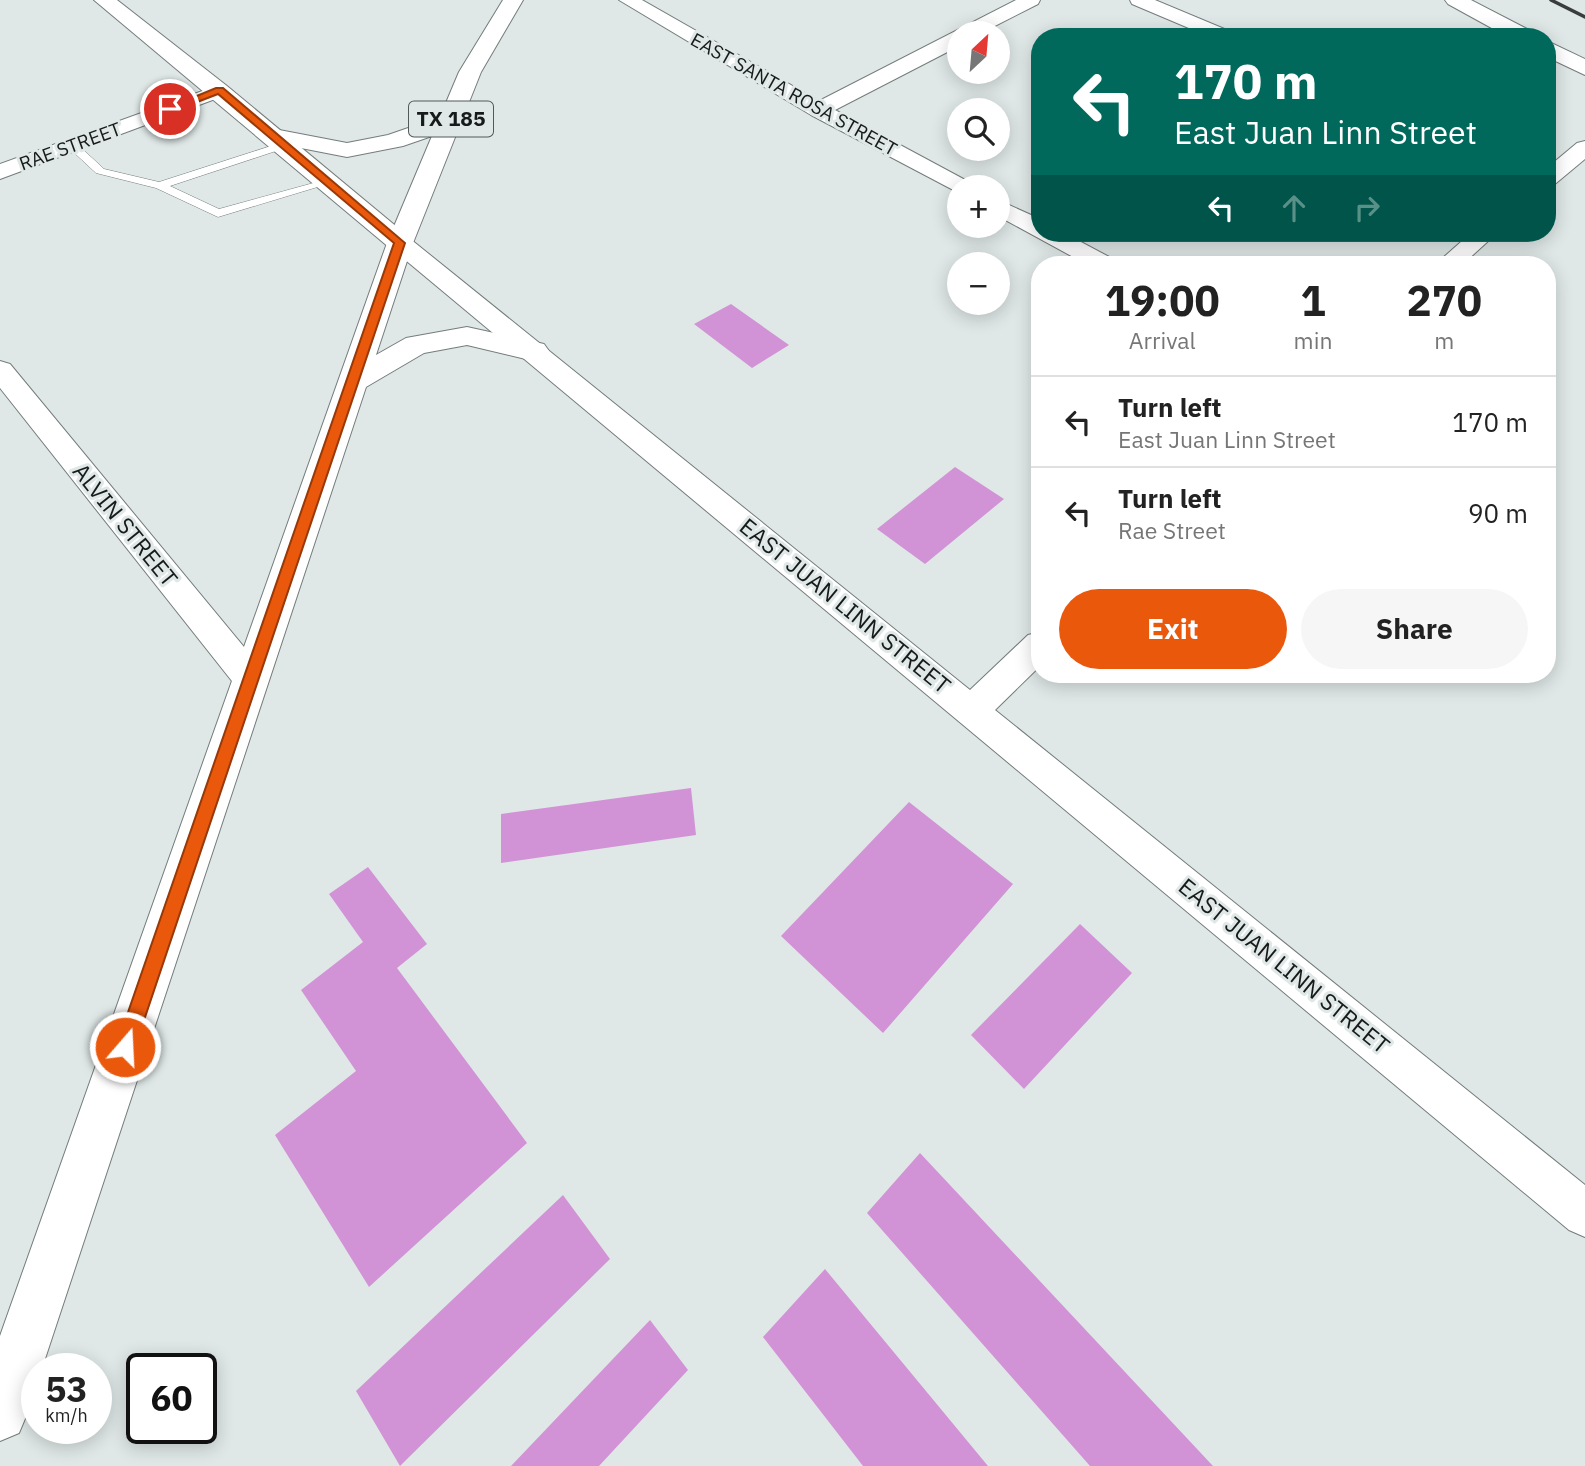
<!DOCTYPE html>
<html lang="en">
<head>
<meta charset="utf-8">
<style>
  :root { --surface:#fff; --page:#f6f6f6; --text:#222; --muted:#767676; --line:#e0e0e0; --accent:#ea580c }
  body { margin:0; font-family:"IBM Plex Sans",sans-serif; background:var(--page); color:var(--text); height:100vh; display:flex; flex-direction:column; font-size:26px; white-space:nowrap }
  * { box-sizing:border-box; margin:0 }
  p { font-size:23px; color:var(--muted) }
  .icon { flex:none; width:38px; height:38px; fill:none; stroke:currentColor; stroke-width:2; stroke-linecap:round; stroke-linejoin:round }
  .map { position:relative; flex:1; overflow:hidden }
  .panel { position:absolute; left:1031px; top:256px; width:525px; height:427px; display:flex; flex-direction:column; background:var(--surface); border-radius:28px; box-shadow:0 4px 18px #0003 }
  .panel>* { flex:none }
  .banner { position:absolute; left:1031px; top:28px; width:525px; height:214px; border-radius:28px; box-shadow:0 4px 18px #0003; background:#00695c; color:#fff; overflow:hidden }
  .needle { width:46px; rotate:26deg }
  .fabs { position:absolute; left:947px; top:21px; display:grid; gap:14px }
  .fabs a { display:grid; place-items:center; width:63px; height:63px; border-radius:50%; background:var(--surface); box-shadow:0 4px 18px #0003; font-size:35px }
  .speed { position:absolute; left:21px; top:1353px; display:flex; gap:14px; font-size:35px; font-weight:700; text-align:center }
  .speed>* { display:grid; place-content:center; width:91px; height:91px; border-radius:50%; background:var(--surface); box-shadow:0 4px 18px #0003; line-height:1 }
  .speed small { font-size:18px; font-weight:400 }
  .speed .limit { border:4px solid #111; border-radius:10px; background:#fff; color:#111 }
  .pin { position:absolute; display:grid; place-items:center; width:60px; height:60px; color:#fff; margin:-30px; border:4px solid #fff; border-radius:50%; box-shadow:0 2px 7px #0007 }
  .me { position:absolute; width:77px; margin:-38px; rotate:19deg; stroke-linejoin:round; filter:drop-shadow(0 0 5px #0008) }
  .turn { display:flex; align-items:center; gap:24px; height:147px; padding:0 28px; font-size:32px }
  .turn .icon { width:91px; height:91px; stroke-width:2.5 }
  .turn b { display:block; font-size:49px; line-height:60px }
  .lanes { display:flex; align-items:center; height:66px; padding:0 28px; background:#0003; justify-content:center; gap:35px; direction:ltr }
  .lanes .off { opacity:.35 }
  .eta { display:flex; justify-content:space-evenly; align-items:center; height:119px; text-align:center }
  .eta b { font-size:42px; font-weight:700; line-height:49px }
  .action { display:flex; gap:14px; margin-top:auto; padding:14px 28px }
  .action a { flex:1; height:80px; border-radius:42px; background:var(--accent); color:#fff; font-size:28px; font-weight:700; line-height:80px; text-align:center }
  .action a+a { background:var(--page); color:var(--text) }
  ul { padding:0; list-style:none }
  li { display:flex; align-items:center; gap:21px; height:91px; padding:0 28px; border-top:2px solid var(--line) }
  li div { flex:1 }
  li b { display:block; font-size:26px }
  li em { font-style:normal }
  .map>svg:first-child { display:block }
  .building { fill:#d293d6 }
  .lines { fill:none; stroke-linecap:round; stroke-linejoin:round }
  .service-casing { stroke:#747c7c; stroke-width:1 }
  .minor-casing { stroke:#747c7c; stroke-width:2 }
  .tertiary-casing { stroke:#747c7c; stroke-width:2 }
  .primary-casing { stroke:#747c7c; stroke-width:2 }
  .service { fill:#fff; fill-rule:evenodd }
  .minor { fill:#fff; fill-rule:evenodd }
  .tertiary { fill:#fff; fill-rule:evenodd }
  .primary { fill:#fff; fill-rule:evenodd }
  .rail { stroke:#393d3d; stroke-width:3.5 }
  .route { fill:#ea580c; stroke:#983908; stroke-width:2 }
  .labels { text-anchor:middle; stroke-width:6; stroke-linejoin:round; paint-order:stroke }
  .far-street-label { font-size:19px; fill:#171a1a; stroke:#dfe8e7 }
  .shield { fill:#dfe8e7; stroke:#535858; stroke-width:2 }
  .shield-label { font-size:21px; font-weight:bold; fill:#171a1a }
  .street-label { font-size:23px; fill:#171a1a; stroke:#dfe8e7 }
</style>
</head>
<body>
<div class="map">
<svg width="1585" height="1466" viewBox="0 0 1585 1466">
  <rect width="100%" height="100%" fill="#dfe8e7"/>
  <path class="building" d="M731 304 789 345 752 368 694 324Z
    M955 467 1004 499 925 564 877 529Z
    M691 788 696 835 501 863V814Z
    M909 802 1013 884 883 1033 781 936Z
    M368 867 427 944 397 968 527 1143 369 1287 275 1135 356 1071 301 990 363 942 329 894Z
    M1080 924 1132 973 1024 1089 971 1035Z
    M920 1153 1213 1466H1090L867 1213Z
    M563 1195 610 1259 400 1466 356 1391Z
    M825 1269 988 1466H863L763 1337Z
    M650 1320 688 1370 599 1466H511Z"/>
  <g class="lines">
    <g class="service-casing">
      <path id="service" d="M68 143H76L104 169 159 182 280 143H288V147L170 186 219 209 328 179 334 182 218 217 156 188 96 173 68 147Z"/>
    </g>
    <g class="minor-casing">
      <path id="minor" d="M619 0H642L819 101 1016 0H1040L1038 4 981 33H959V46L835 110 969 182 972 187H959V193L811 115Z
        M1130 0H1155L1234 33 1237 37H1210L1132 4Z
        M219 85 226 87 229 91 226 95 0 179V164Z
        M1585 141V159L1555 184 1547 186V168L1577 143Z
        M998 200 1040 219V233H1064L1113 259 1116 264H1086L998 216Z
        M1471 233H1497L1463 264H1436Z
        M400 236 409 238 970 690 1028 635 1040 632V666L995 710 1585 1185V1237L1569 1230 391 248 388 243 391 238Z
        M0 361 10 364 263 670 268 680 263 690 251 694 239 690 0 388Z"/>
    </g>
    <g class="tertiary-casing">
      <path id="tertiary" d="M94 0H117L227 86 409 237 413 243 409 249 400 251 391 249Z"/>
    </g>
    <g class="primary-casing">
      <path id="primary" d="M503 0H523L481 72 413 243 376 355 406 338 467 327 544 344 549 351 544 358 534 361 467 345 424 353 366 387 42 1368H37C37 1392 28 1412 19 1433L0 1441V1336L387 243 432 136 403 146 347 157 265 141 262 136 265 131 274 129 347 143 388 135 440 117 459 72Z
        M1445 0H1471L1533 32 1536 37H1508L1448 4Z
        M1547 41 1585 59V75L1547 57Z"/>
    </g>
    <use href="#service" class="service"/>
    <use href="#minor" class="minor"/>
    <use href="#tertiary" class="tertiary"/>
    <use href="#primary" class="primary"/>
    <path class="rail" d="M1551 0 1585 17"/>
  </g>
  <path class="route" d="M216 88H223L405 243 135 1047 132 1054 125 1056 119 1054 116 1047 394 243 218 94 174 111 165 109Z"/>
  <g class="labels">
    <g class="far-street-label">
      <text transform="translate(794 94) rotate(29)" y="7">EAST SANTA ROSA STREET</text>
      <text transform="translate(70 146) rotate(-20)" y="7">RAE STREET</text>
    </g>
    <rect class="shield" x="409" y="101.5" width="84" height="35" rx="5"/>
    <g class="shield-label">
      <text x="451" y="126">TX 185</text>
    </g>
    <g class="street-label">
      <text transform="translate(125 525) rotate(51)" y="8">ALVIN STREET</text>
      <text transform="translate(845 606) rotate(39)" y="8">EAST JUAN LINN STREET</text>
      <text transform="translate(1284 966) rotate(39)" y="8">EAST JUAN LINN STREET</text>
    </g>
  </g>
</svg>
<div class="fabs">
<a><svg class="needle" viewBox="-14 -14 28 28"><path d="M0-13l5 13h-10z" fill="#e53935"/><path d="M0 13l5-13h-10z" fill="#767676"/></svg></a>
<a><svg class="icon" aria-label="search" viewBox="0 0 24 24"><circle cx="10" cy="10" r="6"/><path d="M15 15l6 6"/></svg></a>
<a>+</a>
<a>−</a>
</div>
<div class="speed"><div>53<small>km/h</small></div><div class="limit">60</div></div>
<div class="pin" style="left:170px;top:109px;background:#d93025"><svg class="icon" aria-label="arrive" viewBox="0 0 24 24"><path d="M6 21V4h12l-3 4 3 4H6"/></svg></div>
<svg class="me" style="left:125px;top:1047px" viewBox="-20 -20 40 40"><circle r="17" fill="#ea580c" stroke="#fff" stroke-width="3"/><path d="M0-11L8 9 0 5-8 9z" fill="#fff"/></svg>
<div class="banner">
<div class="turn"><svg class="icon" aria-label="left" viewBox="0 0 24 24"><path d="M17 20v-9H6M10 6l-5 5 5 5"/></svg><div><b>170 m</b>East Juan Linn Street</div></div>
<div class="lanes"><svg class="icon" aria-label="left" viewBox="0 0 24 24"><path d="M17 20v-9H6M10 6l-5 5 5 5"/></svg><svg class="icon off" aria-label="ahead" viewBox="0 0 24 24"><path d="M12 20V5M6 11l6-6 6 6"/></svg><svg class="icon off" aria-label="right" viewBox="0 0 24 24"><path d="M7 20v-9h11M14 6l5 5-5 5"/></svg></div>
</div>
<section class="panel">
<div class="eta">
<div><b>19:00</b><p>Arrival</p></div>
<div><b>1</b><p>min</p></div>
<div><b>270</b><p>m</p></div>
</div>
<ul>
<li><svg class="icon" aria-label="left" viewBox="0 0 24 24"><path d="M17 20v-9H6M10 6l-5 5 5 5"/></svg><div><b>Turn left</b><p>East Juan Linn Street</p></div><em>170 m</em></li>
<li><svg class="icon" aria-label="left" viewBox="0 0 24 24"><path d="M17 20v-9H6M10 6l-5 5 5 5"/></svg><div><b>Turn left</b><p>Rae Street</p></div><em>90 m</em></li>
</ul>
<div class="action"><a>Exit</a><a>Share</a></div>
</section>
</div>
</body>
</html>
